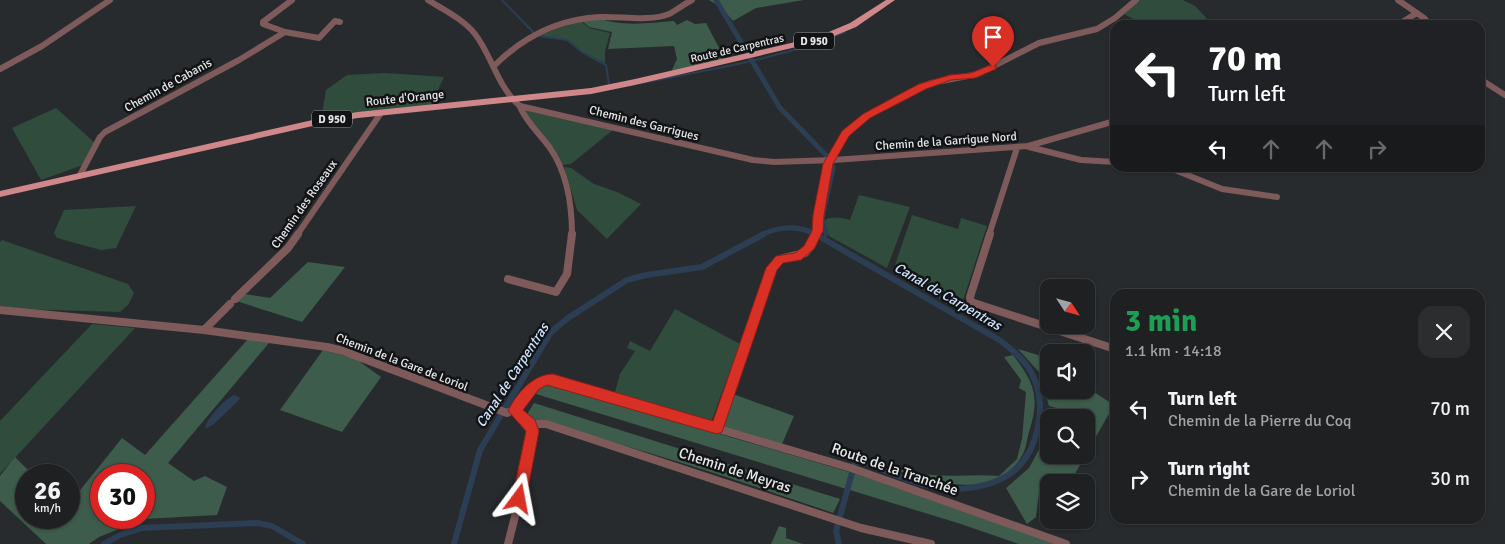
<!DOCTYPE html>
<html lang="en">
<head>
<meta charset="utf-8">
<style>
  :root { --surface:#1e2022; --page:#2b2d2f; --text:#f1f3f6; --muted:#a1a3a5; --line:#3c3e40 }
  body { margin:0; font-family:Signika,sans-serif; background:var(--page); color:var(--text); height:100vh; display:flex; flex-direction:column; font-size:19px; white-space:nowrap }
  * { box-sizing:border-box; margin:0 }
  p { font-size:16px; color:var(--muted) }
  .icon { flex:none; width:28px; height:28px; fill:none; stroke:currentColor; stroke-width:2; stroke-linecap:round; stroke-linejoin:round }
  .map { position:relative; flex:1; overflow:hidden }
  .drawer { position:absolute; left:1110px; top:289px; width:375px; height:235px; display:flex; flex-direction:column; background:var(--surface); border-radius:15px; box-shadow:0 1px 4px #0004,0 0 0 1px var(--line) }
  .drawer>* { flex:none }
  .banner { position:absolute; left:1110px; top:20px; width:375px; height:152px; border-radius:15px; box-shadow:0 1px 4px #0004,0 0 0 1px var(--line); background:#202124; color:#fff; overflow:hidden }
  .needle { width:32px; rotate:126deg }
  .buttons { position:absolute; left:1040px; top:279px; display:grid; gap:10px }
  .buttons a { display:grid; place-items:center; width:55px; height:55px; border-radius:10px; background:var(--surface); box-shadow:0 1px 4px #0004,0 0 0 1px var(--line); font-size:25px }
  .speed { position:absolute; left:15px; top:464px; display:flex; gap:10px; font-size:25px; font-weight:700; text-align:center }
  .speed>* { display:grid; place-content:center; width:65px; height:65px; border-radius:50%; background:var(--surface); box-shadow:0 1px 4px #0004,0 0 0 1px var(--line); line-height:1 }
  .speed small { font-size:12px; font-weight:400 }
  .speed .limit { border:8px solid #d22; background:#fff; color:#111 }
  .pin { position:absolute; display:grid; place-items:center; width:42px; height:42px; color:#fff; margin:-51px -21px; border-radius:50% 50% 50% 0; rotate:-45deg; box-shadow:0 0 5px #0007 }
  .pin .icon { rotate:45deg }
  .me { position:absolute; width:55px; margin:-28px; rotate:13deg; stroke-linejoin:round; filter:drop-shadow(0 0 4px #0008) }
  .turn { display:flex; align-items:center; gap:18px; height:105px; padding:0 15px; font-size:22px }
  .turn .icon { width:65px; height:65px; stroke-width:2.5 }
  .turn b { display:block; font-size:35px; line-height:42px }
  .lanes { display:flex; align-items:center; height:48px; padding:0 15px; background:#0003; justify-content:center; gap:25px; direction:ltr }
  .lanes .off { opacity:.35 }
  .round { display:grid; place-items:center; flex:none; width:52px; height:52px; border-radius:15px; background:var(--page) }
  .head { display:flex; align-items:center; justify-content:space-between; height:85px; padding:0 15px }
  h1 { font-size:30px; font-weight:700; line-height:38px; color:#1e9e55 }
  ul { padding:0; list-style:none }
  li { display:flex; align-items:center; gap:15px; height:70px; padding:0 15px }
  li div { flex:1 }
  li b { display:block; font-size:19px }
  li em { font-style:normal }
  .map>svg:first-child { display:block }
  .green { fill:#304c3d }
  .forest { fill:#3d5c4b; fill-rule:evenodd }
  .water { fill:#2c3e54 }
  .lines { fill:none; stroke-linecap:round; stroke-linejoin:round }
  .stream { stroke:#2c3e54; stroke-width:2 }
  .canal-far1 { stroke:#2c3e54; stroke-width:5 }
  .canal { stroke:#2c3e54; stroke-width:6 }
  .minor-far1 { stroke:#7e5a5b; stroke-width:6 }
  .minor { stroke:#7e5a5b; stroke-width:8 }
  .major { fill:#d0878a; fill-rule:evenodd }
  .route { fill:#d93025; stroke:#8d1f18 }
  .labels { text-anchor:middle; stroke-width:5; stroke-linejoin:round; paint-order:stroke }
  .shield { fill:#121315; stroke:#a6a8aa; stroke-width:1 }
  .shield-label { font-size:11px; font-weight:bold; fill:#e6e8ea }
  .far-street-label { font-size:11px; fill:#e6e8ea; stroke:#121315 }
  .street-label { font-size:12px; fill:#e6e8ea; stroke:#121315 }
  .water-label { font-size:14px; font-style:italic; fill:#cde3ff; stroke:#121315 }
  .near-street-label { font-size:15px; fill:#e6e8ea; stroke:#121315 }
</style>
</head>
<body>
<div class="map">
<svg width="1505" height="544" viewBox="0 0 1505 544">
  <rect width="100%" height="100%" fill="#282b2e"/>
  <path class="green" d="M1139 0H1183L1195 6 1213 25H1145L1124 14Z
    M581 21 589 28 610 33 605 51V63L582 52 568 40 539 35Z
    M385 73 444 77 431 105 321 120 326 90 347 75Z
    M56 108 94 142 83 165 41 180 12 128Z
    M528 109 614 129 571 164 562 165 558 155 543 139 524 111Z
    M564 167 571 168 594 184 617 192 641 204 607 239 577 210Z
    M859 195 910 207 887 268 829 236 824 221C830 215 843 218 850 220Z
    M136 206 116 248 101 250 57 238 54 233 64 210Z
    M912 215 958 229 961 218 987 226 960 310 893 271Z
    M2 240 128 284 134 293 128 305 120 312 19 309 0 306V242Z
    M675 309 740 344 711 422 620 397 615 392 620 374 635 351 627 348 630 341 650 351Z
    M92 324 135 328 0 474V421Z"/>
  <path class="forest" d="M709 0H804L756 8 733 21 722 8Z
    M598 18C623 27 648 23 674 21L677 25 687 20 695 24 706 23 725 59 671 72 677 59 674 46 608 49 612 32 589 27 581 20Z
    M308 262 345 267 302 322 236 301 244 294 270 298Z
    M248 339 269 343 168 463 194 481 205 476 227 487 217 515 144 519 99 537 89 544H46L0 501V476L15 457 33 475H26V518H69V504L122 438 145 455ZM101 475H144V518H101Z
    M1018 349 1038 355 1049 362V390H1086V387L1114 405 1086 454V418L1076 417V413L1049 406 1039 372Z
    M323 350 356 359 381 377 342 432 280 410Z
    M1013 355C1035 384 1040 397 1029 432 1027 439 1026 448 1023 454 993 510 911 475 867 460L866 458C887 465 910 474 933 475 955 477 977 474 999 476L1017 459 1022 439 1026 392 1019 388 1021 380 1004 357Z
    M554 385 856 474 1056 544H1019L961 524 536 394 540 386Z
    M733 394 794 416 782 444 720 427Z
    M534 403 840 499 833 513C734 479 635 446 533 421L526 416Z
    M1041 446 1049 451V455H1086L1070 482H1049V494L1039 492 1036 517 1027 524 1006 488 1029 468Z
    M779 526 786 528V538L803 544H771Z"/>
  <path class="water" d="M234 395 239 397 240 399 214 424 205 429C205 420 225 399 234 395Z"/>
  <g class="lines">
    <path class="stream" d="M502 0 535 34
      M539 36 567 40 582 52 606 65 609 85
      M642 83C710 69 781 59 845 32"/>
    <path class="canal-far1" d="M716 0 780 108 827 156
      M826 234 822 219 833 168 832 163
      M761 235C779 226 799 225 817 235"/>
    <path class="canal" d="M815 234 1001 341C1012 350 1025 360 1032 374 1048 405 1039 453 1010 474 996 483 976 488 959 489 926 491 891 472 861 461L855 462 836 531 839 544
      M104 544 120 535 142 528 258 523 272 526 303 544
      M454 544 480 450 551 332 568 318 627 280 646 275 702 267 764 234"/>
    <path class="minor-far1" d="M428 0C444 10 463 19 475 34 492 56 498 88 520 106L753 160 774 162 834 160 1028 146 1115 121
      M1398 0 1424 18 1430 25
      M1397 25 1417 13
      M285 32 263 24V22L292 0
      M494 66C523 37 559 19 600 17 621 16 649 22 669 14 677 10 684 4 692 0
      M0 69 42 46 110 0
      M1480 79 1505 95
      M520 107C527 123 540 134 550 148 568 174 572 205 572 235
      M1029 147 1081 160 1115 162
      M1170 168 1222 189 1277 197
      M80 175 100 137 105 132 239 60 285 32 319 38 335 21 340 22
      M297 235 381 113
      M815 235 822 187 831 160 845 135 866 116 902 96 931 83 978 74 1039 43 1097 29 1115 18 1136 0
      M989 235 1017 148"/>
    <path class="minor" d="M990 234 970 297 971 302 1115 349
      M508 279 556 292 567 274 572 234
      M235 299 288 248 298 234
      M0 310 204 330 327 347 343 351 507 413C529 405 527 383 553 380L851 468 1066 544
      M204 330 230 304
      M530 424H546L861 528 931 544
      M717 428 772 268 780 259 805 253 812 245 815 234
      M508 544 523 485 533 431 530 424 515 411"/>
    <path class="major" d="M886 0H895L856 27 822 41 635 85 591 94 358 118 326 123 0 197V191L326 117 358 112 591 88 635 79 817 37 850 23Z"/>
  </g>
  <path class="route" d="M993 64 996 65V69L975 78 951 80 926 89 870 118 849 136 833 164 824 215 823 231 814 249 801 260 783 263 777 270 722 432 717 434 547 385 539 389 523 410 535 420 539 431 526 499 524 504 519 506 514 504 512 499 526 431 508 411C516 394 533 374 553 374L713 421 766 268 776 256 795 253 804 246 812 231 813 215 823 164 842 131 863 114 919 84 950 75 971 73Z"/>
  <g class="labels">
    <g class="shield">
      <rect x="794" y="32.5" width="40" height="17" rx="4"/>
      <rect x="312" y="110.5" width="40" height="17" rx="4"/>
    </g>
    <g class="shield-label">
      <text x="814" y="45">D 950</text>
      <text x="332" y="123">D 950</text>
    </g>
    <g class="far-street-label">
      <text transform="translate(737 48) rotate(-13)" y="4">Route de Carpentras</text>
    </g>
    <g class="street-label">
      <text transform="translate(168 85) rotate(-29)" y="4">Chemin de Cabanis</text>
      <text transform="translate(405 98) rotate(-6)" y="4">Route d'Orange</text>
      <text transform="translate(644 123) rotate(14)" y="4">Chemin des Garrigues</text>
      <text transform="translate(946 141) rotate(-4)" y="4">Chemin de la Garrigue Nord</text>
      <text transform="translate(304 204) rotate(-55)" y="4">Chemin des Roseaux</text>
      <text transform="translate(402 362) rotate(21)" y="4">Chemin de la Gare de Loriol</text>
    </g>
    <g class="water-label">
      <text transform="translate(948 296) rotate(30)" y="5">Canal de Carpentras</text>
      <text transform="translate(512 375) rotate(-57)" y="5">Canal de Carpentras</text>
    </g>
    <g class="near-street-label">
      <text transform="translate(895 469) rotate(19)" y="5">Route de la Tranchée</text>
      <text transform="translate(735 470) rotate(18)" y="5">Chemin de Meyras</text>
    </g>
  </g>
</svg>
<div class="buttons">
<a><svg class="needle" viewBox="-14 -14 28 28"><path d="M0-13l5 13h-10z" fill="#e53935"/><path d="M0 13l5-13h-10z" fill="#a1a3a5"/></svg></a>
<a><svg class="icon" aria-label="sound" viewBox="0 0 24 24"><path d="M4 9h4l5-4v14l-5-4H4zM17 9q2 3 0 6"/></svg></a>
<a><svg class="icon" aria-label="search" viewBox="0 0 24 24"><circle cx="10" cy="10" r="6"/><path d="M15 15l6 6"/></svg></a>
<a><svg class="icon" aria-label="layers" viewBox="0 0 24 24"><path d="M12 4l9 5-9 5-9-5zM3 14l9 5 9-5"/></svg></a>
</div>
<div class="speed"><div>26<small>km/h</small></div><div class="limit">30</div></div>
<div class="pin" style="left:993px;top:67px;background:#d93025"><svg class="icon" aria-label="arrive" viewBox="0 0 24 24"><path d="M6 21V4h12l-3 4 3 4H6"/></svg></div>
<svg class="me" style="left:519px;top:499px" viewBox="-20 -20 40 40"><path d="M0-17L14 15 0 8-14 15z" fill="#d93025" stroke="#fff" stroke-width="4"/></svg>
<div class="banner">
<div class="turn"><svg class="icon" aria-label="left" viewBox="0 0 24 24"><path d="M17 20v-9H6M10 6l-5 5 5 5"/></svg><div><b>70 m</b>Turn left</div></div>
<div class="lanes"><svg class="icon" aria-label="left" viewBox="0 0 24 24"><path d="M17 20v-9H6M10 6l-5 5 5 5"/></svg><svg class="icon off" aria-label="ahead" viewBox="0 0 24 24"><path d="M12 20V5M6 11l6-6 6 6"/></svg><svg class="icon off" aria-label="ahead" viewBox="0 0 24 24"><path d="M12 20V5M6 11l6-6 6 6"/></svg><svg class="icon off" aria-label="right" viewBox="0 0 24 24"><path d="M7 20v-9h11M14 6l5 5-5 5"/></svg></div>
</div>
<section class="drawer">
<div class="head"><div><h1>3 min</h1><p>1.1 km · 14:18</p></div><a class="round"><svg class="icon" aria-label="close" viewBox="0 0 24 24"><path d="M6 6l12 12M18 6L6 18"/></svg></a></div>
<ul>
<li><svg class="icon" aria-label="left" viewBox="0 0 24 24"><path d="M17 20v-9H6M10 6l-5 5 5 5"/></svg><div><b>Turn left</b><p>Chemin de la Pierre du Coq</p></div><em>70 m</em></li>
<li><svg class="icon" aria-label="right" viewBox="0 0 24 24"><path d="M7 20v-9h11M14 6l5 5-5 5"/></svg><div><b>Turn right</b><p>Chemin de la Gare de Loriol</p></div><em>30 m</em></li>
</ul>
</section>
</div>
</body>
</html>
